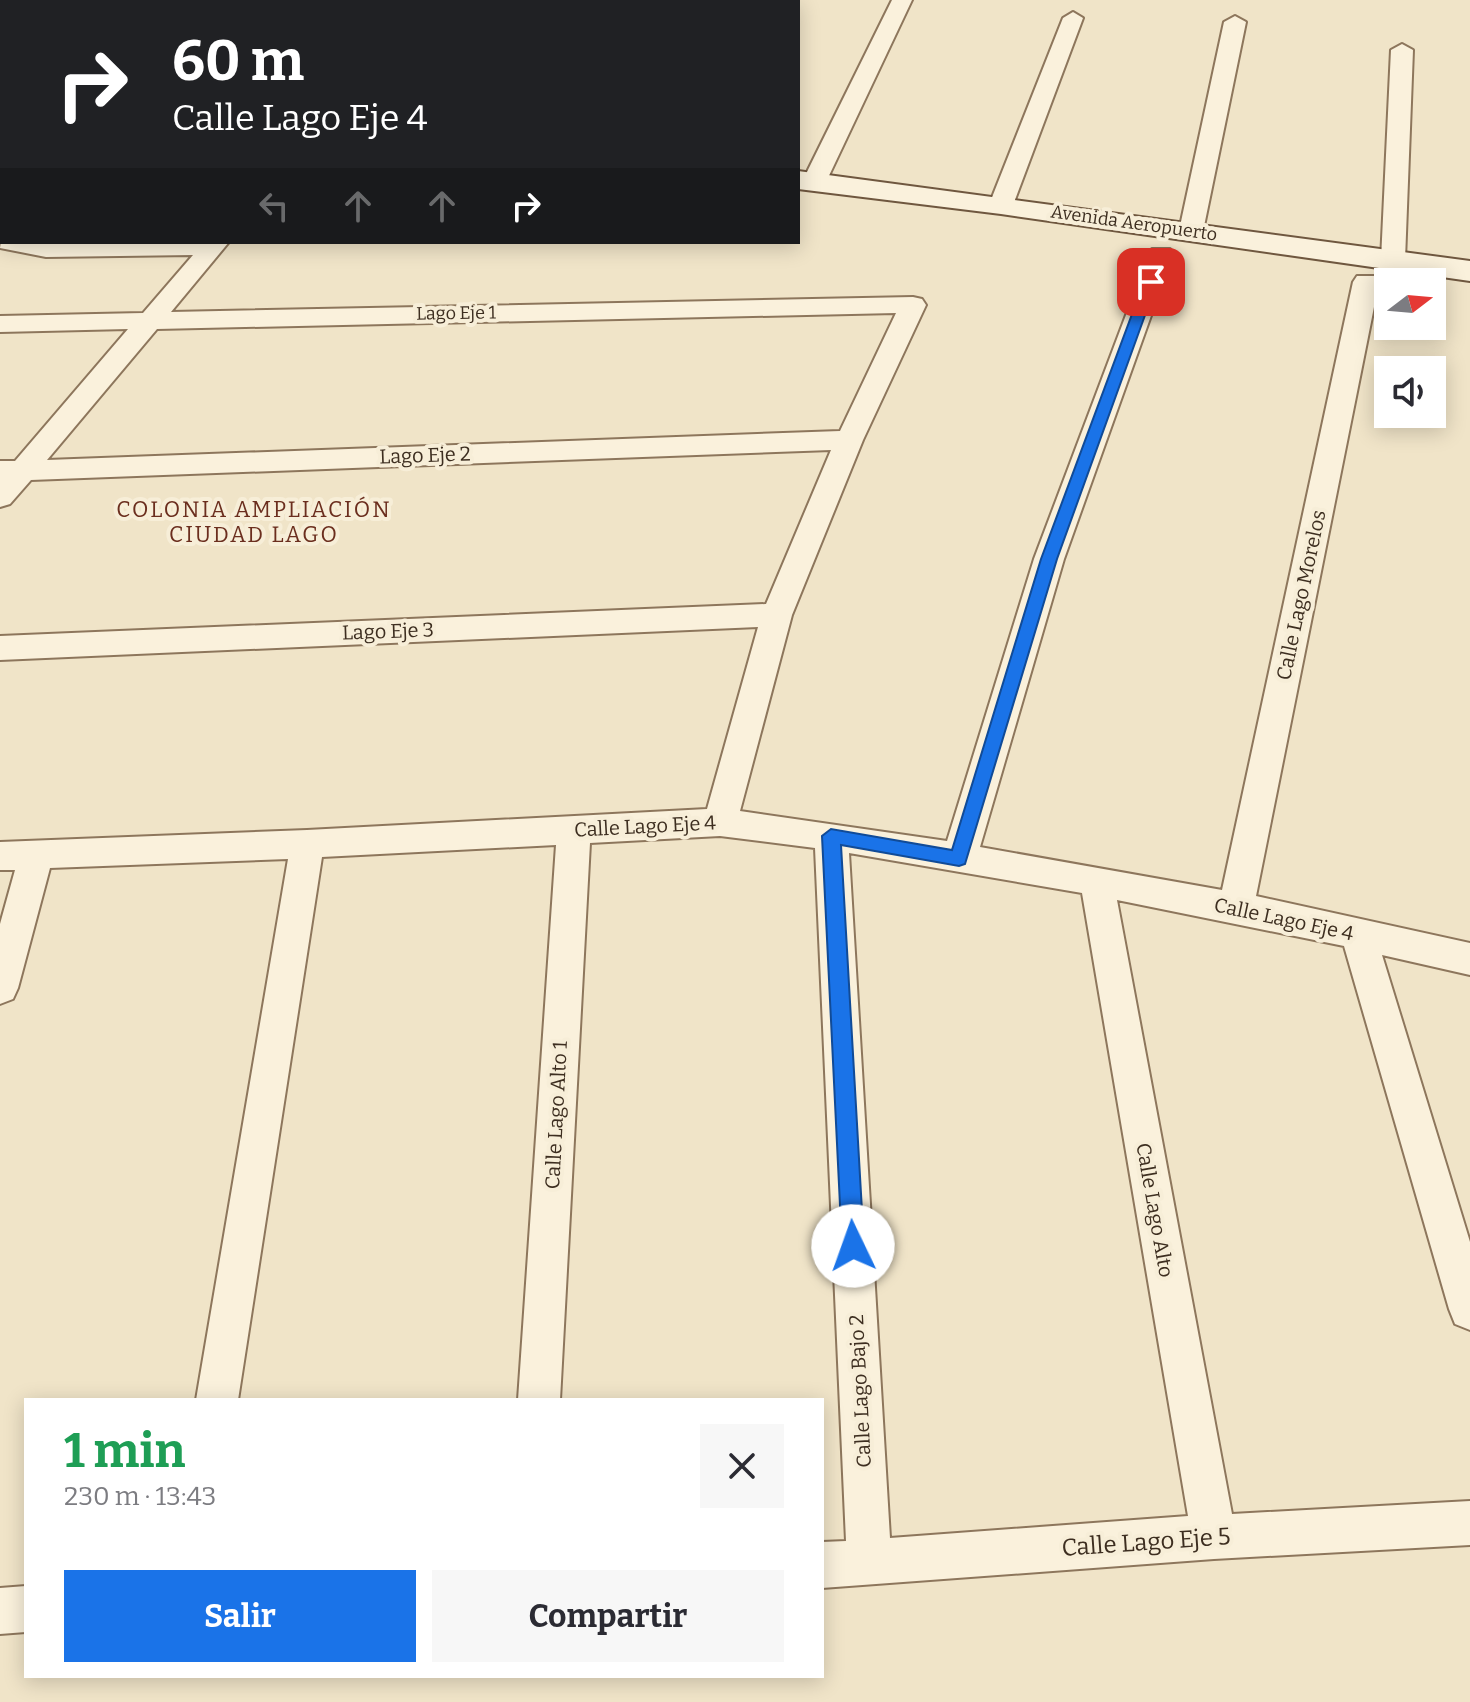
<!DOCTYPE html>
<html lang="es">
<head>
<meta charset="utf-8">
<style>
  :root { --surface:#fff; --page:#f7f7f7; --text:#2b2b33; --muted:#7c7c81; --accent:#1a73e8 }
  body { margin:0; font-family:Bitter,serif; background:var(--page); color:var(--text); height:100vh; display:flex; flex-direction:column; font-size:30px; white-space:nowrap }
  * { box-sizing:border-box; margin:0 }
  p { font-size:26px; color:var(--muted) }
  .icon { flex:none; width:44px; height:44px; fill:none; stroke:currentColor; stroke-width:2; stroke-linecap:round; stroke-linejoin:round }
  .map { position:relative; flex:1; overflow:hidden }
  .panel { position:absolute; left:24px; top:1398px; width:800px; height:280px; display:flex; flex-direction:column; background:var(--surface); border-radius:0px; box-shadow:0 4px 20px #0003 }
  .panel>* { flex:none }
  .banner { position:absolute; left:0px; top:0px; width:800px; height:244px; box-shadow:0 4px 20px #0003; background:#202124; color:#fff; overflow:hidden }
  .needle { width:52px; rotate:74deg }
  .controls { position:absolute; left:1374px; top:268px; display:grid; gap:16px }
  .controls a { display:grid; place-items:center; width:72px; height:72px; border-radius:0px; background:var(--surface); box-shadow:0 4px 20px #0003; font-size:40px }
  .pin { position:absolute; display:grid; place-items:center; width:68px; height:68px; color:#fff; margin:-34px; border-radius:16px; box-shadow:0 4px 12px #0006 }
  .me { position:absolute; width:88px; margin:-44px; rotate:357deg; stroke-linejoin:round; filter:drop-shadow(0 0 6px #0008) }
  .turn { display:flex; align-items:center; gap:28px; height:168px; padding:0 40px; font-size:36px }
  .turn .icon { width:104px; height:104px; stroke-width:2.5 }
  .turn b { display:block; font-size:56px; line-height:68px }
  .lanes { display:flex; align-items:center; height:76px; padding:0 40px; background:#0003; justify-content:center; gap:40px; direction:ltr }
  .lanes .off { opacity:.35 }
  .round { display:grid; place-items:center; flex:none; width:84px; height:84px; border-radius:0px; background:var(--page) }
  .summary { display:flex; align-items:center; justify-content:space-between; height:136px; padding:0 40px }
  h1 { font-size:48px; font-weight:700; line-height:60px; color:#1e9e55 }
  .primary-button { display:flex; gap:16px; margin-top:auto; padding:16px 40px }
  .primary-button a { flex:1; height:92px; border-radius:0px; background:var(--accent); color:#fff; font-size:32px; font-weight:700; line-height:92px; text-align:center }
  .primary-button a+a { background:var(--page); color:var(--text) }
  .map>svg:first-child { display:block }
  .lines { fill:none; stroke-linecap:round; stroke-linejoin:round }
  .street-casing { stroke:#8d765c; stroke-width:4 }
  .secondary-casing { stroke:#6f573f; stroke-width:4 }
  .street { fill:#faf1dc; fill-rule:evenodd }
  .secondary { fill:#faf1dc; fill-rule:evenodd }
  .route { fill:#1a73e8; stroke:#114b97; stroke-width:2 }
  .labels { text-anchor:middle; stroke-width:8; stroke-linejoin:round; paint-order:stroke }
  .far-street-label { font-size:18px; fill:#3d2e20; stroke:#f7eed8 }
  .street-label { font-size:20px; fill:#3d2e20; stroke:#f7eed8 }
  .neighbourhood-label { font-size:22px; letter-spacing:2px; fill:#6b2e1e; stroke:#f7eed8 }
  .near-street-label { font-size:24px; fill:#3d2e20; stroke:#f7eed8 }
</style>
</head>
<body>
<div class="map">
<svg width="1470" height="1702" viewBox="0 0 1470 1702">
  <rect width="100%" height="100%" fill="#f0e4c8"/>
  <g class="lines">
    <g class="street-casing">
      <path id="street" d="M892 0H912L826 182 822 187H806L802 182Z
        M1073 12 1083 18 1013 205 1009 210H993L989 205 1063 18Z
        M1235 16 1246 22 1203 231 1200 236H1182L1179 231 1224 22Z
        M1402 44 1413 50 1405 260 1402 265H1384L1381 260 1391 50Z
        M2 235V242H229L171 312 913 297 922 299 926 305 863 440 792 615 740 811 947 841 1034 559 1149 254 1152 249H1170L1173 254 1064 559 980 847 1222 890 1353 282 1357 276H1375L1379 282 1256 896 1470 943V975L1382 955 1470 1242V1330L1455 1324 1449 1309 1344 946 1117 900 1232 1514 1470 1501V1545L1214 1559 822 1588V1542L846 1541 815 848 720 836 590 843 560 1400H518L556 845 322 857 238 1400H196L288 859 50 868 18 988 13 999 0 1004V924L15 870H0V842L307 830 707 809 758 627 0 660V636L766 604 831 450 31 480 10 504 0 507V461H15L128 329 0 332V316L143 313 193 255 46 257 0 248ZM896 313 840 431 47 460 157 329ZM849 853 1082 893 1188 1516 890 1538Z
        M26 1586V1632L0 1634V1588Z"/>
    </g>
    <g class="secondary-casing">
      <path id="secondary" d="M0 78H2V96H0Z
        M798 171 1470 261V281L1001 214 798 189Z"/>
    </g>
    <use href="#street" class="street"/>
    <use href="#secondary" class="secondary"/>
  </g>
  <path class="route" d="M1151 278 1157 282 1057 559 965 864 959 866 841 845 864 1246 860 1254 853 1257 845 1254 842 1246 822 836 831 829 952 850 1041 559 1144 282Z"/>
  <g class="labels">
    <g class="far-street-label">
      <text transform="translate(1134 223) rotate(8)" y="6">Avenida Aeropuerto</text>
      <text transform="translate(456 313) rotate(-1)" y="6">Lago Eje 1</text>
    </g>
    <g class="street-label">
      <text transform="translate(425 455) rotate(-2)" y="7">Lago Eje 2</text>
      <text transform="translate(1301 595) rotate(-78)" y="7">Calle Lago Morelos</text>
      <text transform="translate(388 631) rotate(-2)" y="7">Lago Eje 3</text>
      <text transform="translate(645 826) rotate(-3)" y="7">Calle Lago Eje 4</text>
      <text transform="translate(1284 919) rotate(12)" y="7">Calle Lago Eje 4</text>
      <text transform="translate(556 1115) rotate(-87)" y="7">Calle Lago Alto 1</text>
      <text transform="translate(1155 1210) rotate(80)" y="7">Calle Lago Alto</text>
      <text transform="translate(860 1391) rotate(-93)" y="7">Calle Lago Bajo 2</text>
    </g>
    <g class="neighbourhood-label">
      <text x="254" y="517">COLONIA AMPLIACIÓN<tspan x="254" dy="25">CIUDAD LAGO</tspan></text>
    </g>
    <g class="near-street-label">
      <text transform="translate(1146 1542) rotate(-4)" y="8">Calle Lago Eje 5</text>
    </g>
  </g>
</svg>
<div class="controls">
<a><svg class="needle" viewBox="-14 -14 28 28"><path d="M0-13l5 13h-10z" fill="#e53935"/><path d="M0 13l5-13h-10z" fill="#7c7c81"/></svg></a>
<a><svg class="icon" aria-label="sound" viewBox="0 0 24 24"><path d="M4 9h4l5-4v14l-5-4H4zM17 9q2 3 0 6"/></svg></a>
</div>
<div class="pin" style="left:1151px;top:282px;background:#d93025"><svg class="icon" aria-label="arrive" viewBox="0 0 24 24"><path d="M6 21V4h12l-3 4 3 4H6"/></svg></div>
<svg class="me" style="left:853px;top:1246px" viewBox="-20 -20 40 40"><circle r="19" fill="#fff"/><path d="M0-13L10 11 0 6-10 11z" fill="#1a73e8"/></svg>
<div class="banner">
<div class="turn"><svg class="icon" aria-label="right" viewBox="0 0 24 24"><path d="M7 20v-9h11M14 6l5 5-5 5"/></svg><div><b>60 m</b>Calle Lago Eje 4</div></div>
<div class="lanes"><svg class="icon off" aria-label="left" viewBox="0 0 24 24"><path d="M17 20v-9H6M10 6l-5 5 5 5"/></svg><svg class="icon off" aria-label="ahead" viewBox="0 0 24 24"><path d="M12 20V5M6 11l6-6 6 6"/></svg><svg class="icon off" aria-label="ahead" viewBox="0 0 24 24"><path d="M12 20V5M6 11l6-6 6 6"/></svg><svg class="icon" aria-label="right" viewBox="0 0 24 24"><path d="M7 20v-9h11M14 6l5 5-5 5"/></svg></div>
</div>
<section class="panel">
<div class="summary"><div><h1>1 min</h1><p>230 m · 13:43</p></div><a class="round"><svg class="icon" aria-label="close" viewBox="0 0 24 24"><path d="M6 6l12 12M18 6L6 18"/></svg></a></div>
<div class="primary-button"><a>Salir</a><a>Compartir</a></div>
</section>
</div>
</body>
</html>
